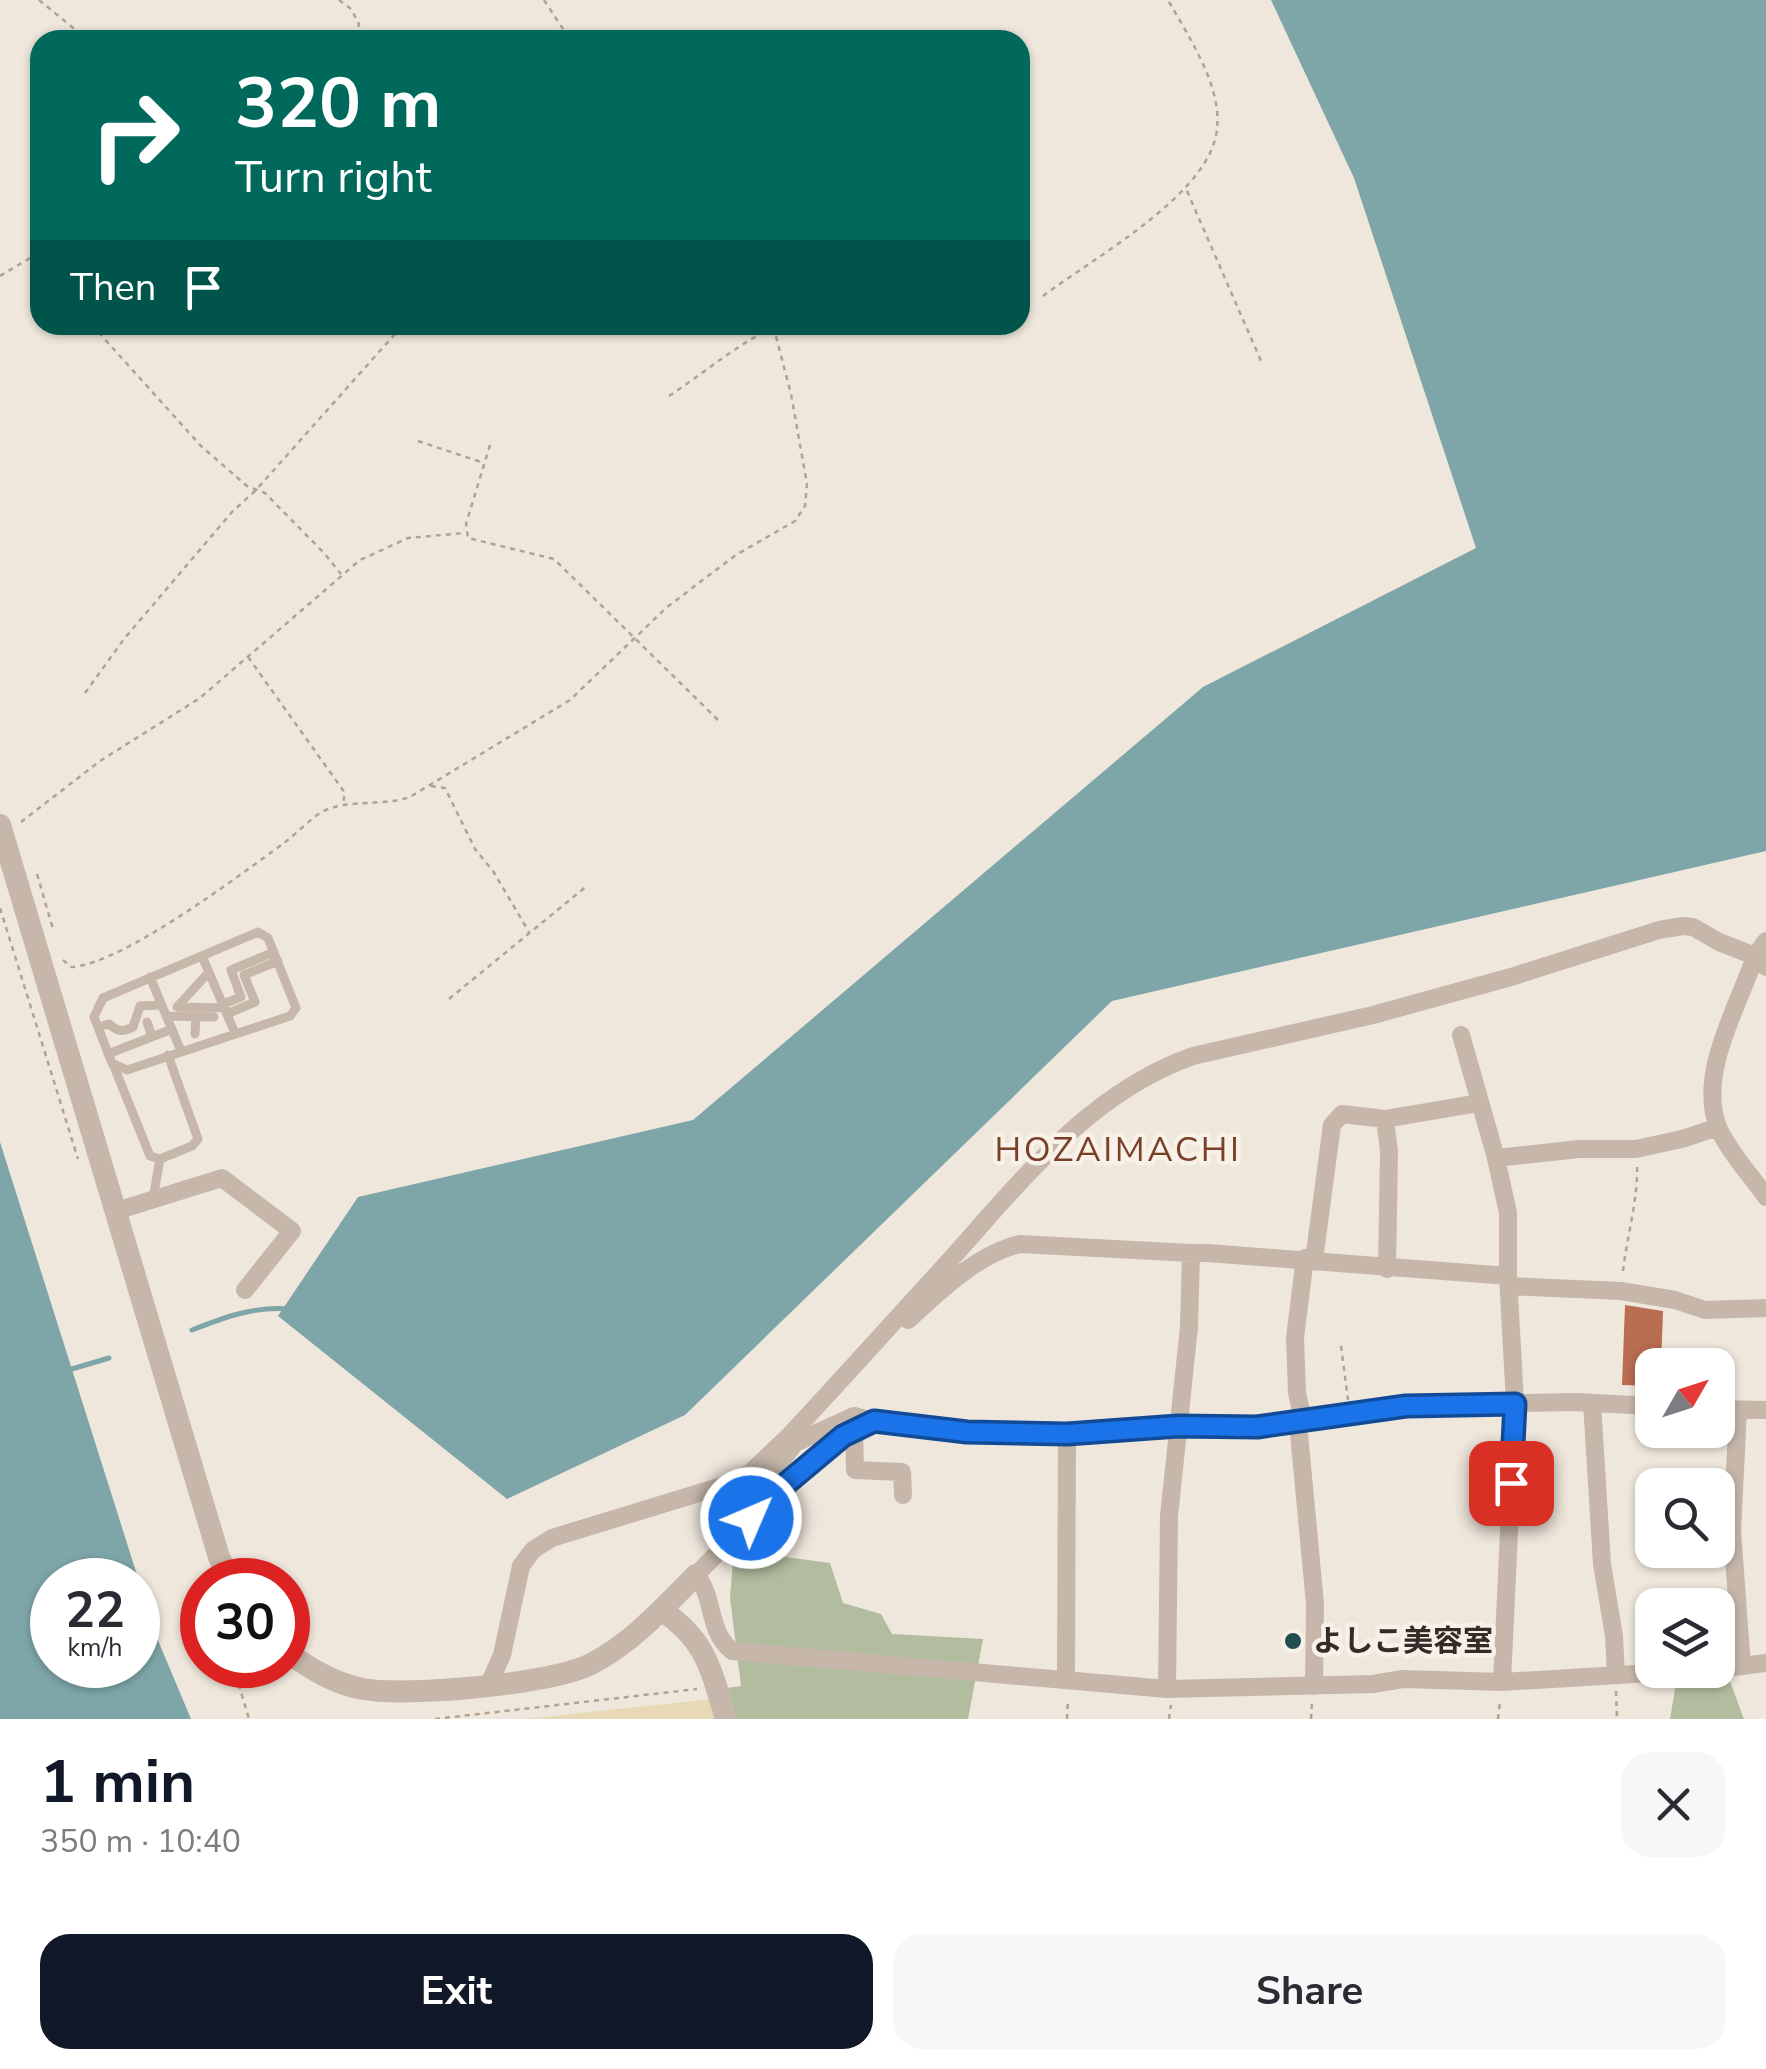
<!DOCTYPE html>
<html lang="en">
<head>
<meta charset="utf-8">
<style>
  :root { --surface:#fff; --page:#f7f7f7; --text:#2b2b33; --muted:#7c7c81; --accent:#111827 }
  body { margin:0; font-family:"Nunito Sans","Noto Sans JP",sans-serif; background:var(--page); color:var(--text); height:100vh; display:flex; flex-direction:column; font-size:38px; white-space:nowrap }
  * { box-sizing:border-box; margin:0 }
  p { font-size:32px; color:var(--muted) }
  .icon { flex:none; width:55px; height:55px; fill:none; stroke:currentColor; stroke-width:2; stroke-linecap:round; stroke-linejoin:round }
  .map { position:relative; height:1719px; overflow:hidden }
  .details { display:flex; flex-direction:column; background:var(--surface); flex:1 }
  .details>* { flex:none }
  .banner { position:absolute; left:30px; top:30px; width:1000px; height:305px; border-radius:30px; box-shadow:0 2px 8px #0004; background:#00695c; color:#fff; overflow:hidden }
  .needle { width:65px; rotate:51deg }
  .fabs { position:absolute; left:1635px; top:1348px; display:grid; gap:20px }
  .fabs a { display:grid; place-items:center; width:100px; height:100px; border-radius:20px; background:var(--surface); box-shadow:0 2px 8px #0004; font-size:50px }
  .speed { position:absolute; left:30px; top:1558px; display:flex; gap:20px; font-size:50px; font-weight:700; text-align:center }
  .speed>* { display:grid; place-content:center; width:130px; height:130px; border-radius:50%; background:var(--surface); box-shadow:0 2px 8px #0004; line-height:1 }
  .speed small { font-size:25px; font-weight:400 }
  .speed .limit { border:15px solid #d22; background:#fff; color:#111 }
  .pin { position:absolute; display:grid; place-items:center; width:85px; height:85px; color:#fff; margin:-42px; border-radius:20px; box-shadow:0 5px 15px #0006 }
  .me { position:absolute; width:110px; margin:-55px; rotate:45deg; stroke-linejoin:round; filter:drop-shadow(0 0 8px #0008) }
  .turn { display:flex; align-items:center; gap:35px; height:210px; padding:0 40px; font-size:45px }
  .turn .icon { width:130px; height:130px; stroke-width:2.5 }
  .turn b { display:block; font-size:70px; line-height:85px }
  .then { display:flex; align-items:center; height:95px; padding:0 40px; background:#0003; gap:20px; font-size:38px }
  .round { display:grid; place-items:center; flex:none; width:105px; height:105px; border-radius:30px; background:var(--page) }
  .head { display:flex; align-items:center; justify-content:space-between; height:170px; padding:0 40px }
  h1 { font-size:60px; font-weight:700; line-height:75px; color:var(--accent) }
  .button { display:flex; gap:20px; margin-top:auto; padding:20px 40px }
  .button a { flex:1; height:115px; border-radius:30px; background:var(--accent); color:#fff; font-size:40px; font-weight:700; line-height:115px; text-align:center }
  .button a+a { background:var(--page); color:var(--text) }
  .map>svg:first-child { display:block }
  .green { fill:#b1bd9e }
  .sand { fill:#e7d8b6 }
  .water { fill:#7ea6a9; fill-rule:evenodd }
  .lines { fill:none; stroke-linecap:round; stroke-linejoin:round }
  .stream { stroke:#7ea6a9; stroke-width:5 }
  .building { fill:#b96d51 }
  .path { stroke:#b1a294; stroke-width:2.5; stroke-dasharray:5 5; stroke-linecap:butt }
  .service { stroke:#c6b7aa; stroke-width:9 }
  .minor { stroke:#c6b7aa; stroke-width:18 }
  .tertiary { stroke:#c6b7aa; stroke-width:22 }
  .route-casing { stroke:#114b97; stroke-width:25 }
  .route { stroke:#1a73e8; stroke-width:18 }
  .poi-dot { fill:#224d51; stroke:#f7f1e8; stroke-width:4 }
  .labels { text-anchor:middle; stroke-width:9; stroke-linejoin:round; paint-order:stroke }
  .poi-label { font-size:30px; font-weight:bold; fill:#342c28; stroke:#f7f1e8; text-anchor:start }
  .quarter-label { font-size:35px; letter-spacing:2.5px; fill:#7a402a; stroke:#f7f1e8 }
</style>
</head>
<body>
<div class="map">
<svg width="1766" height="1719" viewBox="0 0 1766 1719">
  <rect width="100%" height="100%" fill="#efe7dc"/>
  <path class="green" d="M734 1550 830 1563 843 1603 881 1614 892 1634 983 1639 968 1719H734L727 1688 741 1686 730 1598Z
    M1729 1679 1744 1719H1670L1676 1683Z"/>
  <path class="sand" d="M712 1699 718 1719H525Z"/>
  <path class="water" d="M1271 0H1766V851L1112 1001 685 1415 507 1499 278 1316 358 1197 693 1120 1203 687 1476 548 1354 178Z
    M0 1142 157 1638 191 1719H0ZM52 1580H138V1665H52Z"/>
  <g class="lines">
    <path class="stream" d="M192 1330C225 1317 254 1306 290 1309
      M65 1371 109 1358"/>
  </g>
  <path class="building" d="M1625 1305 1663 1311 1661 1365H1652V1386L1622 1385Z"/>
  <g class="lines">
    <path class="path" d="M39 0 88 40
      M339 0 351 9 359 24 355 38
      M544 0 565 32 550 40
      M567 33 576 40
      M350 40H364
      M1187 191 1261 361
      M0 276 40 252
      M1043 296C1093 258 1211 194 1217 129 1222 85 1188 36 1168 0
      M92 325 201 446 247 486 265 493 324 553 341 574
      M669 396C704 373 735 346 773 327
      M418 441 484 463
      M490 445 466 524 468 538 554 559 721 723
      M248 657 345 793 343 803
      M85 693 124 639 232 512 256 490 403 325
      M431 786 445 788 475 849 493 871 529 932
      M21 822 100 761 200 698 360 560 408 538 465 533
      M37 874 53 929
      M0 908 78 1159
      M63 960 71 967C121 965 240 875 284 843 296 834 307 822 320 813 345 798 381 807 410 797L570 700 667 607 736 555 795 521 805 506 807 484 791 394 773 325
      M449 999 588 885
      M1623 1271C1627 1236 1638 1201 1637 1166
      M1341 1346 1348 1400
      M233 1665 249 1719
      M1616 1691 1617 1719
      M435 1719 697 1689
      M1067 1719 1068 1700
      M1169 1719 1171 1705
      M1311 1719 1312 1702
      M1498 1719 1500 1701"/>
    <path class="service" d="M258 932 268 938 296 1008 290 1016 127 1070 112 1063 94 1017 103 998Z
      M202 956 235 1033
      M209 972 177 1007 225 1008
      M150 977 181 1051
      M223 1004 241 997 231 970 274 952
      M227 1014 255 1002 244 975 278 961
      M166 1016 214 1017
      M147 1022 152 1037
      M98 1027 109 1024C117 1031 122 1033 133 1027L140 1006 162 1005
      M195 1034 196 1016
      M108 1054 172 1029
      M113 1064 150 1156 160 1159 192 1146 198 1139 168 1055
      M153 1199 160 1159"/>
    <path class="minor" d="M1766 941 1755 956C1739 1006 1697 1073 1718 1127 1727 1149 1752 1177 1766 1197
      M1461 1035 1496 1158 1508 1213V1276
      M1385 1119 1479 1103
      M1496 1158 1579 1149H1636L1682 1139 1718 1127
      M116 1211 222 1178 292 1231 245 1290
      M1314 1260 1332 1125 1342 1114 1385 1119 1389 1151 1387 1269
      M1509 1286 1621 1291 1675 1300 1705 1310 1766 1308
      M908 1320C940 1291 977 1254 1020 1244L1191 1253
      M1592 1403 1602 1564 1614 1636 1616 1675
      M1652 1406 1575 1402 1406 1405 1304 1423 1257 1427 1178 1426 1067 1433 967 1432 874 1421 843 1436 788 1481 696 1575C715 1597 707 1631 732 1651L1167 1689 1373 1684 1403 1679 1502 1682 1701 1670
      M1718 1409 1766 1410
      M1738 1410 1732 1531 1742 1666
      M1298 1423 1315 1604 1314 1686
      M1304 1423 1297 1393 1295 1338 1305 1258
      M854 1430 855 1470 902 1472 903 1495
      M751 1519 749 1503 795 1443 854 1416 872 1421
      M1718 1669 1766 1663
      M1066 1678 1067 1433
      M489 1684 502 1655 521 1566 533 1550 552 1538 725 1485 750 1473 790 1435C844 1377 897 1318 950 1260 1021 1181 1090 1092 1193 1056L1373 1015 1511 977 1659 930 1683 926 1693 927 1719 942 1755 956 1766 967
      M1167 1689 1169 1516 1189 1327 1191 1253H1208L1508 1276 1515 1403 1502 1682"/>
    <path class="tertiary" d="M0 825 219 1557 229 1580
      M661 1610C706 1639 711 1670 726 1719
      M288 1653C311 1669 335 1684 363 1689 407 1697 552 1684 591 1664 632 1643 664 1607 696 1575"/>
  </g>
  <g class="lines">
    <g class="route-casing">
      <path id="route" d="M751 1518 788 1482 843 1436 874 1421 967 1432 1067 1434 1178 1426 1257 1427 1406 1406 1515 1404 1511 1483"/>
    </g>
    <use href="#route" class="route"/>
  </g>
  <circle class="poi-dot" cx="1293" cy="1641" r="10"/>
  <g class="labels">
    <g class="poi-label">
      <text x="1313" y="1651">よしこ美容室</text>
    </g>
    <g class="quarter-label">
      <text x="1118" y="1161">HOZAIMACHI</text>
    </g>
  </g>
</svg>
<div class="fabs">
<a><svg class="needle" viewBox="-14 -14 28 28"><path d="M0-13l5 13h-10z" fill="#e53935"/><path d="M0 13l5-13h-10z" fill="#7c7c81"/></svg></a>
<a><svg class="icon" aria-label="search" viewBox="0 0 24 24"><circle cx="10" cy="10" r="6"/><path d="M15 15l6 6"/></svg></a>
<a><svg class="icon" aria-label="layers" viewBox="0 0 24 24"><path d="M12 4l9 5-9 5-9-5zM3 14l9 5 9-5"/></svg></a>
</div>
<div class="speed"><div>22<small>km/h</small></div><div class="limit">30</div></div>
<div class="pin" style="left:1511px;top:1483px;background:#d93025"><svg class="icon" aria-label="arrive" viewBox="0 0 24 24"><path d="M6 21V4h12l-3 4 3 4H6"/></svg></div>
<svg class="me" style="left:751px;top:1518px" viewBox="-20 -20 40 40"><circle r="17" fill="#1a73e8" stroke="#fff" stroke-width="3"/><path d="M0-11L8 9 0 5-8 9z" fill="#fff"/></svg>
<div class="banner">
<div class="turn"><svg class="icon" aria-label="right" viewBox="0 0 24 24"><path d="M7 20v-9h11M14 6l5 5-5 5"/></svg><div><b>320 m</b>Turn right</div></div>
<div class="then">Then<svg class="icon" aria-label="arrive" viewBox="0 0 24 24"><path d="M6 21V4h12l-3 4 3 4H6"/></svg></div>
</div>
</div>
<section class="details">
<div class="head"><div><h1>1 min</h1><p>350 m · 10:40</p></div><a class="round"><svg class="icon" aria-label="close" viewBox="0 0 24 24"><path d="M6 6l12 12M18 6L6 18"/></svg></a></div>
<div class="button"><a>Exit</a><a>Share</a></div>
</section>
</body>
</html>
